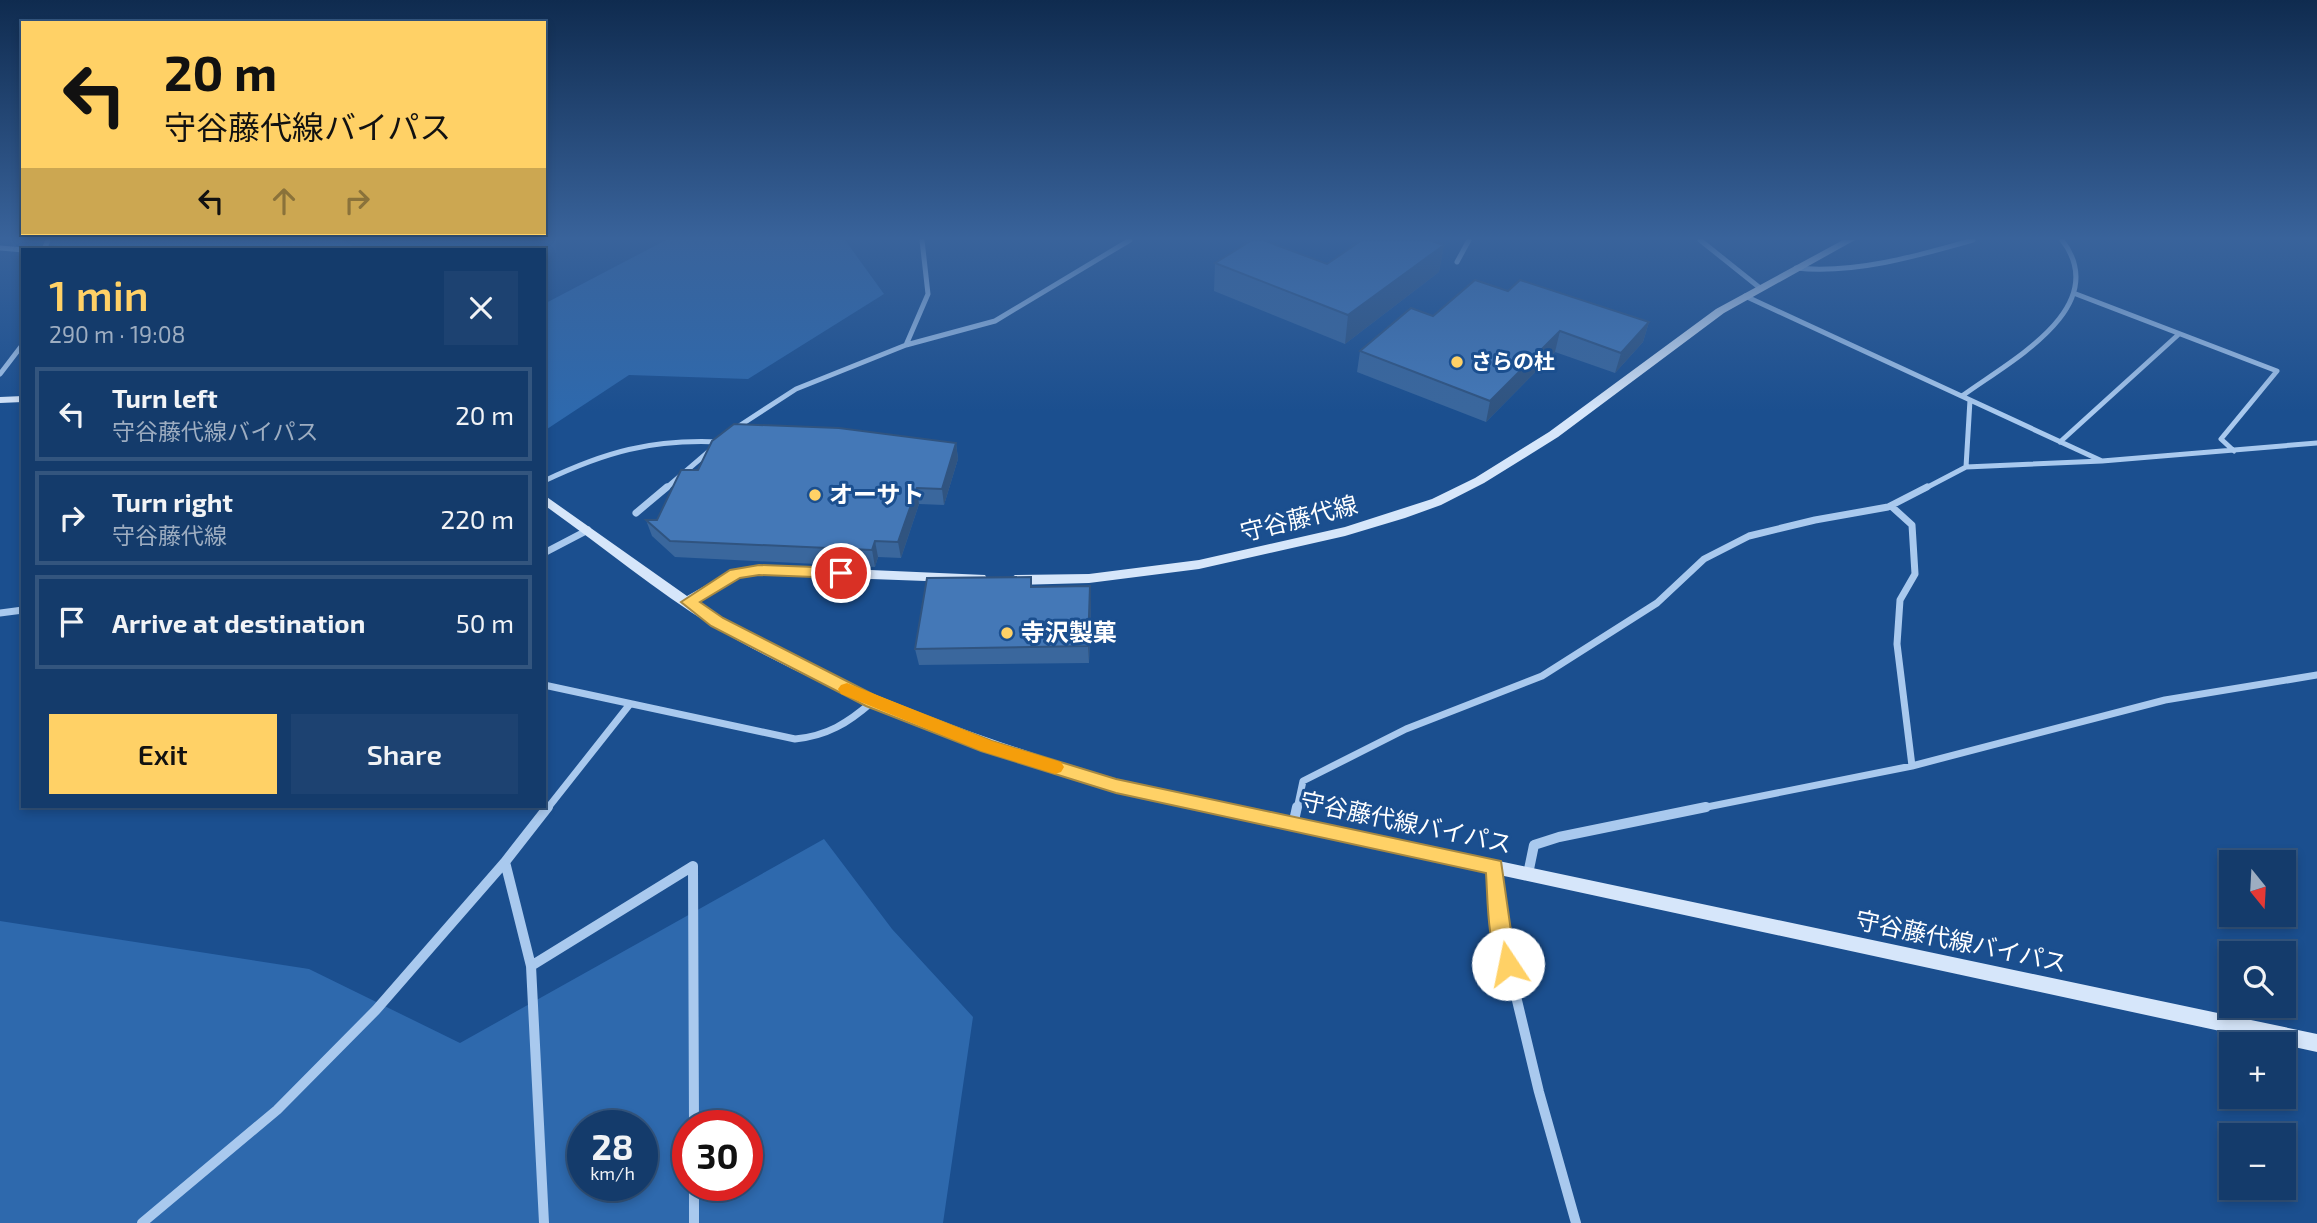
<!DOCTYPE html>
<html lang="en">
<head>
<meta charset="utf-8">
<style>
  :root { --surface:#143b6b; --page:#1d4271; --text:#f1f3f6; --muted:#9dadc1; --line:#33557e; --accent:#ffd166 }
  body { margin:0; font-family:"Exo 2","Noto Sans JP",sans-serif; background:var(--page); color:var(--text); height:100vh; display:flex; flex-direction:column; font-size:26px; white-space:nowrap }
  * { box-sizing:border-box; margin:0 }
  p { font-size:23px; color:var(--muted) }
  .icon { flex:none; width:38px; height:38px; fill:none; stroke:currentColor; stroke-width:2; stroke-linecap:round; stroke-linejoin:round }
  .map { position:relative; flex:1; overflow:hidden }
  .panel { position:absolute; left:21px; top:248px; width:525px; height:560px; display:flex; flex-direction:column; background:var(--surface); border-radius:0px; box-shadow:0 4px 10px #0003,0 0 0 2px var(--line) }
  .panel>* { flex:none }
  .guide { position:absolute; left:21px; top:21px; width:525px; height:214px; border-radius:0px; box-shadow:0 4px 10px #0003,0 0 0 2px var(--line); background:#ffd166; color:#111; overflow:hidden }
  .needle { width:46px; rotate:162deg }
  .buttons { position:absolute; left:2219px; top:850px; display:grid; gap:14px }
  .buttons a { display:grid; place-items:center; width:77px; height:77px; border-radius:0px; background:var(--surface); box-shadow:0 4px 10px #0003,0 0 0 2px var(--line); font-size:35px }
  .speed { position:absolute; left:567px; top:1110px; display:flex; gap:14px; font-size:35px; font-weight:700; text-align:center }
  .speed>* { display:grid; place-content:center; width:91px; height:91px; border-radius:50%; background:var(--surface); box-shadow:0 4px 10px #0003,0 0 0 2px var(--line); line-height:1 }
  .speed small { font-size:18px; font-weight:400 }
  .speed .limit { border:10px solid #d22; background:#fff; color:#111 }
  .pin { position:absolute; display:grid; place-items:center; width:60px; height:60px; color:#fff; margin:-30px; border:4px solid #fff; border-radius:50%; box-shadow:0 2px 7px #0007 }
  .me { position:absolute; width:77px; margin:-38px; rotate:349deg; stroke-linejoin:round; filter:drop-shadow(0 0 5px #0008) }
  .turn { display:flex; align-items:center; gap:24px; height:147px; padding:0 28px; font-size:32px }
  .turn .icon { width:91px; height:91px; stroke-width:2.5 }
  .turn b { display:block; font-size:49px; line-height:60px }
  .lanes { display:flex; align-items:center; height:66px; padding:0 28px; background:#0003; justify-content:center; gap:35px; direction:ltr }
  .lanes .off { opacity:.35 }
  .round { display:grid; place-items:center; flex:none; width:74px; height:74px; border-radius:0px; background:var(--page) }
  .summary { display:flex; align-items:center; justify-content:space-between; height:119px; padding:0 28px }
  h1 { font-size:42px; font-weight:600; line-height:52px; color:var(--accent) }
  .action { display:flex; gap:14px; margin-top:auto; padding:14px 28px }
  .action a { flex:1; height:80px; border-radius:0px; background:var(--accent); color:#111; font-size:28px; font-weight:600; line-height:80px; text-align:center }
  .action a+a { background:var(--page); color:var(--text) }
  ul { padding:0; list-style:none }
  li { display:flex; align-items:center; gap:21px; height:94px; margin:0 14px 10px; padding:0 14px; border:4px solid var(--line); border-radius:0px }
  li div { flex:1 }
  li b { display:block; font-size:26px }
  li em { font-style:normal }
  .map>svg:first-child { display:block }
  .green { fill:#2e69ad; fill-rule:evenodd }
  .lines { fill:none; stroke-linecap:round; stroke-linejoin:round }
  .street-far2 { stroke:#a9c9ee; stroke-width:5 }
  .street-far1 { stroke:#a9c9ee; stroke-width:7 }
  .street { stroke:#a9c9ee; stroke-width:10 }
  .secondary { fill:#d6e6fa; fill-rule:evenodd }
  .wall { fill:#3a679d }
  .shaded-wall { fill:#305480 }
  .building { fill:#4478b7; stroke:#305480; stroke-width:2 }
  .route { fill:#ffd166; stroke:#a68842; stroke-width:2 }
  .slow { fill:#f59e0b }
  .poi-dot { fill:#ffd166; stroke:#1b4f8f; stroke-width:2.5 }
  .labels { text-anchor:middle; stroke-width:6; stroke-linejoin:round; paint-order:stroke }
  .far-poi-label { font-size:21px; font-weight:bold; fill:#fff; stroke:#1b4f8f; text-anchor:start }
  .poi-label { font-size:24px; font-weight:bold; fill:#fff; stroke:#1b4f8f; text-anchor:start }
  .street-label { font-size:24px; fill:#fff; stroke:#1b4f8f }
</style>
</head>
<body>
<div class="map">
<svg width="2317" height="1223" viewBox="0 0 2317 1223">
  <rect width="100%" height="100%" fill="#1b4f8f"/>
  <path class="green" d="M12 240H343L359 250H77L78 248Z
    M666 240H845L884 294 748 379 629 375 544 431V304Z
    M824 839 892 929 973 1017 943 1223H0V921L309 969 460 1043ZM583 1125H642V1185H583ZM688 1125H747V1185H688Z"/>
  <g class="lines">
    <path class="street-far2" d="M1700 240 1760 288
      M0 248 24 250
      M44 250 48 240
      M1457 262 1469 240
      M1796 268C1855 274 1917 256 1973 240
      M2076 294 2277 371 2221 439 2234 451
      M1745 296 2102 461 2317 443
      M906 345 995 321 1130 240
      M0 374 23 344
      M1962 396C2008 362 2114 308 2062 240
      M736 428 796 389 906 345 928 294 922 240
      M2060 442 2179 334
      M1966 467 1970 400
      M544 481C605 452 651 439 719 442
      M665 489 714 447
      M1924 489 1966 467 2102 461"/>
    <path class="street-far1" d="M1891 506 1912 525 1915 574 1900 600 1897 644 1912 766
      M636 513 667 487
      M544 553 588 530
      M0 613 23 610
      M544 685 795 739C827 736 848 723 872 702
      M547 809 630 704
      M1297 809 1303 781 1406 729 1542 676 1657 603 1704 559 1749 536 1815 520 1888 507 1927 487
      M1697 809 1912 766 2165 700 2317 675"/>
    <path class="street" d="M1293 825 1297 807
      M1495 867 1502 938 1539 1092 1576 1223
      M1528 874 1534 845 1559 837 1706 807
      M531 966 693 866 694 1125
      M694 1185V1223
      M142 1223 277 1110 376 1010 505 862
      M544 1223 531 966 505 862 548 807"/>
    <path class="secondary" d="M1843 240H1855L1724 313 1558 437 1484 483 1441 505 1405 518 1345 536 1199 569 1089 583 1015 585 1008 580 1015 575 1089 574 1199 560 1345 527 1432 499 1475 478 1549 432 1716 309Z
      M23 396V402L0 403V397Z
      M544 495 687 596 731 571 759 565 985 575 987 578 980 583 759 575 740 578 697 603C826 685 971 734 1116 780L2317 1034V1052L1116 792C977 748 839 701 713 626 654 590 601 545 544 505Z"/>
  </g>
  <path class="wall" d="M1444 245 1439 272 1345 344 1214 291 1215 263 1327 264Z
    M1508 291 1649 322 1643 342 1615 373 1555 352 1486 422 1357 372 1360 351 1433 316Z
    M956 443 958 459 944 505 919 504 901 558 878 557 875 567 675 557 652 536 646 520H657L698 470Z
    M1031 577 1032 587 1091 602 1089 663 919 665 915 649Z"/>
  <path class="shaded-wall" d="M1444 245 1439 272 1345 344 1348 315Z
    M1649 322 1643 342 1615 373 1621 353Z
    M1560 331 1555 352 1486 422 1490 401Z
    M956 443 958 459 944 505 942 489Z
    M917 488 919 504 901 558 898 542Z
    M875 541 878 557 875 567 872 550Z
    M1090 586 1091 602 1089 663 1088 646Z"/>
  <path class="building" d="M1252 240H1263L1327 264 1362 240H1429L1444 245 1348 315 1215 263Z
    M1475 280 1508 291 1520 280 1649 322 1621 353 1560 331 1490 401 1360 351 1411 308 1433 316Z
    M734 424 839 428 956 443 942 489 917 488 898 542 875 541 872 550 670 541 646 520H657L681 470H698L712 441Z
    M1031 577V587L1090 586 1088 646 915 649 927 578Z"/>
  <linearGradient id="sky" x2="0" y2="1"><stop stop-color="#0f2b4f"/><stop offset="0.58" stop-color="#39639b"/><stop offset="1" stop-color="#39639b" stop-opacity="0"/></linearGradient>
  <rect width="2317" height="411" fill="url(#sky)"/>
  <path class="route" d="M759 565 841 568 849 573 841 578 759 575 740 578 700 602 723 618 878 697 992 741 1116 779 1501 861 1512 938 1518 964 1515 970 1508 973 1501 970C1487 941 1488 904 1486 873L1116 793 981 751 866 706 711 626 681 602 730 570Z"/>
  <path class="slow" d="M847 683 992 741 1061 762 1064 767 1061 772 1055 774 981 751 841 694 838 689 841 685Z"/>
  <g class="poi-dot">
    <circle cx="1457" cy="362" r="7"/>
    <circle cx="815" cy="495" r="7"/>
    <circle cx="1007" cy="633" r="7"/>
  </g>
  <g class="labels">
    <g class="far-poi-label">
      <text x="1471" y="369">さらの杜</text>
    </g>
    <g class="poi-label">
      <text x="829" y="503">オーサト</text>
      <text x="1021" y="641">寺沢製菓</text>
    </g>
    <g class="street-label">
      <text transform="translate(1299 519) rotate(-14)" y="8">守谷藤代線</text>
      <text transform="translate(1406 823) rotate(12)" y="8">守谷藤代線バイパス</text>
      <text transform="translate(1961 942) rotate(12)" y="8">守谷藤代線バイパス</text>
    </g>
  </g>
</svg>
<div class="buttons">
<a><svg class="needle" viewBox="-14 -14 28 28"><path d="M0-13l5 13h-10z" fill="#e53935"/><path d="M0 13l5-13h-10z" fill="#9dadc1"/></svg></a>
<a><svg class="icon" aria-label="search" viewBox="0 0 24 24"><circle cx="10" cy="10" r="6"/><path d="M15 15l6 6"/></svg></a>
<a>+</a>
<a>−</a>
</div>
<div class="speed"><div>28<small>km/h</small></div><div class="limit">30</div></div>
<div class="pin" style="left:841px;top:573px;background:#d93025"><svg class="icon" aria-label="arrive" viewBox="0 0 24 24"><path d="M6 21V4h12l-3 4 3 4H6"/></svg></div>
<svg class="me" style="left:1508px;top:964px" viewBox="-20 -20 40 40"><circle r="19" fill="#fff"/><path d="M0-13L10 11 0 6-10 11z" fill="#ffd166"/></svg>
<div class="guide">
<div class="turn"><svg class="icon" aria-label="left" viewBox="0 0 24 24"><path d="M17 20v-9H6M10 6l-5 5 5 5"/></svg><div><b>20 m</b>守谷藤代線バイパス</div></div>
<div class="lanes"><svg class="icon" aria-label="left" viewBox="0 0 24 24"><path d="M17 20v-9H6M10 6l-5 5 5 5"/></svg><svg class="icon off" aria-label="ahead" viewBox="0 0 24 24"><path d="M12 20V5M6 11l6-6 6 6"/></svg><svg class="icon off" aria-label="right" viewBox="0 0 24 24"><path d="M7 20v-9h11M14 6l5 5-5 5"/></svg></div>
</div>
<section class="panel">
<div class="summary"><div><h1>1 min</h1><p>290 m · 19:08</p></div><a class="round"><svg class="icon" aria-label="close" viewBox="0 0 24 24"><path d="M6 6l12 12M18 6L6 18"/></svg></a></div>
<ul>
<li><svg class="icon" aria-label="left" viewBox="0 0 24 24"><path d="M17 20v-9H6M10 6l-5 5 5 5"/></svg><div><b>Turn left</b><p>守谷藤代線バイパス</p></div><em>20 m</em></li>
<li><svg class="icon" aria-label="right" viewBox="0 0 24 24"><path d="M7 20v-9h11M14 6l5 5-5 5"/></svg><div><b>Turn right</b><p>守谷藤代線</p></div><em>220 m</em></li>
<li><svg class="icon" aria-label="arrive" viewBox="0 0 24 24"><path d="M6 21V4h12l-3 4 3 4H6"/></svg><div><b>Arrive at destination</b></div><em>50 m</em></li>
</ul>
<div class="action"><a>Exit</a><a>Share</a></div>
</section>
</div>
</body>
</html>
